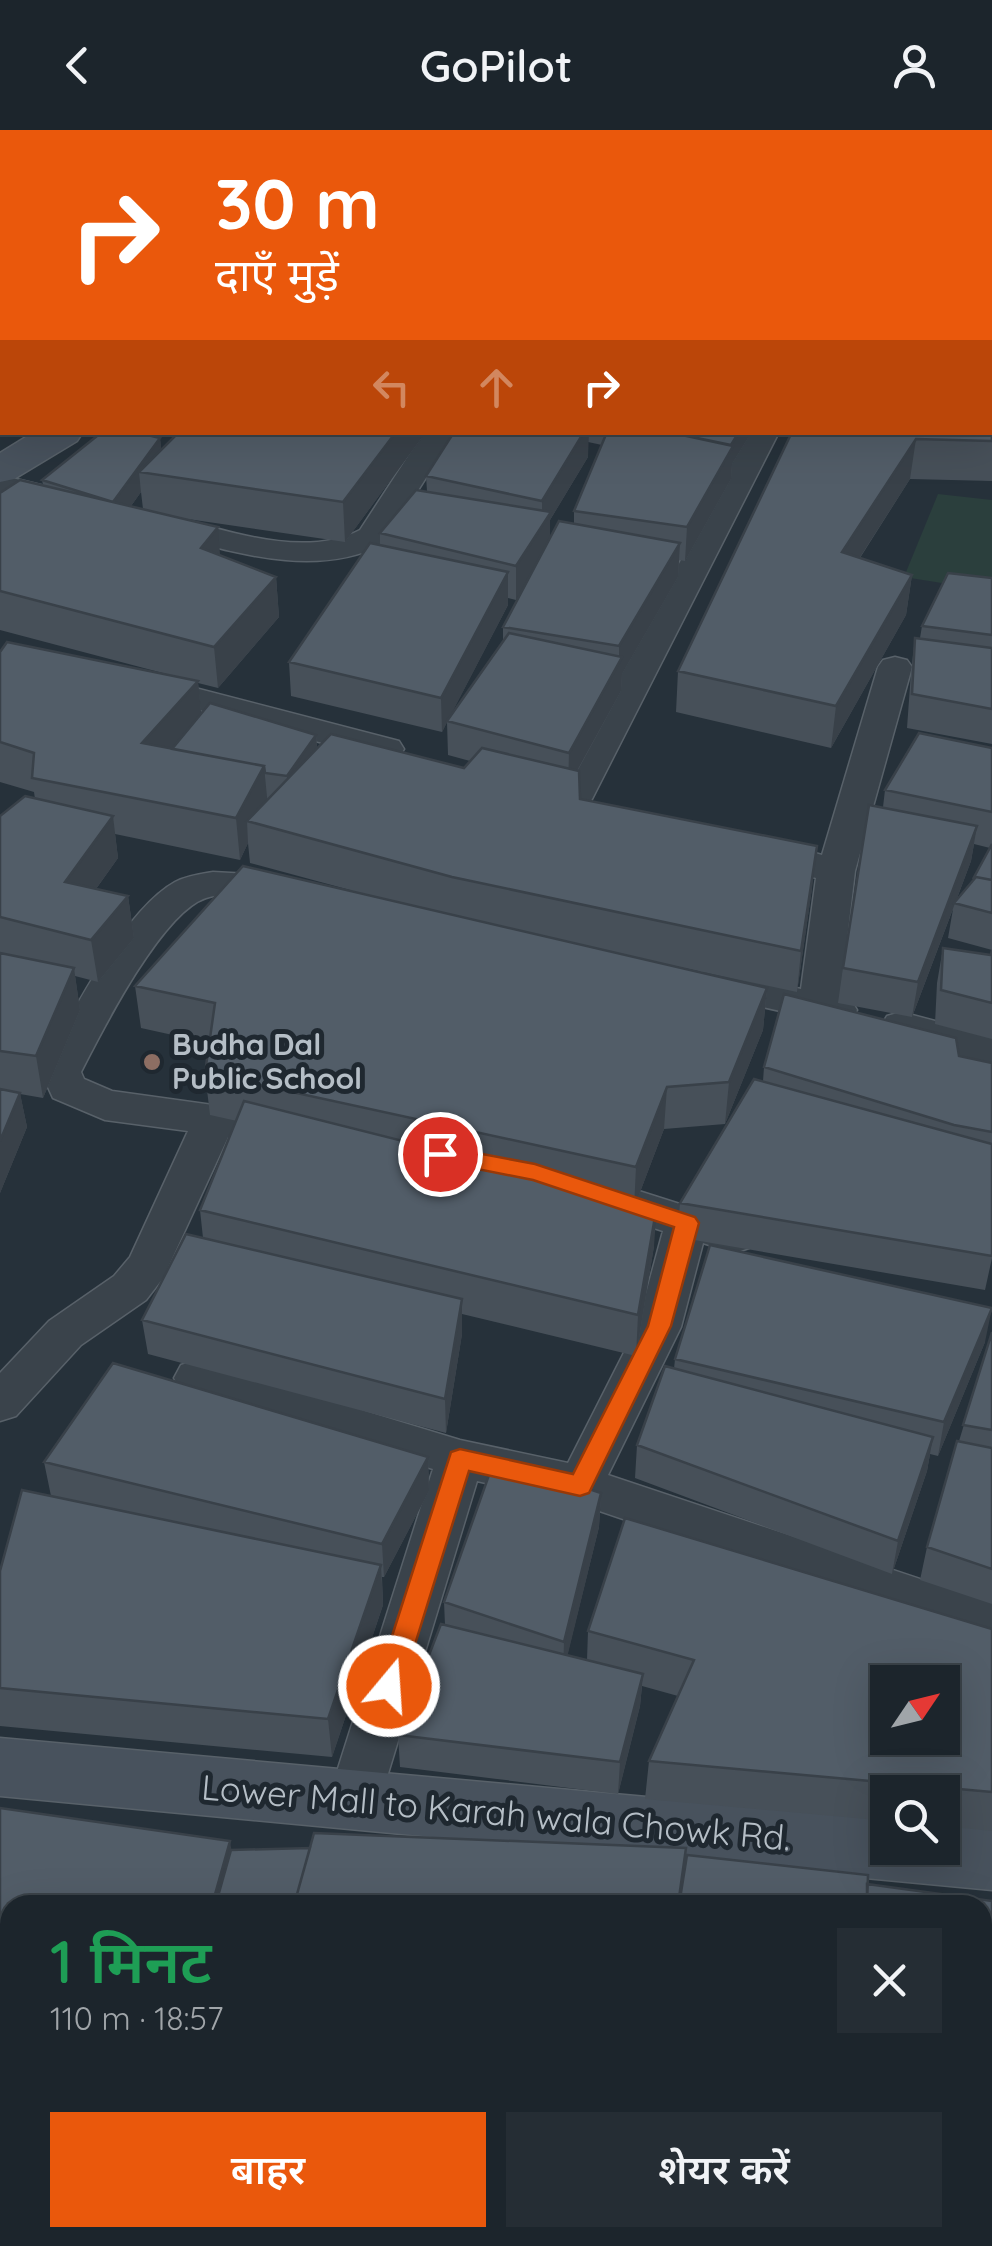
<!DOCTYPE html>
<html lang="hi">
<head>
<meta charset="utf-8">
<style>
  :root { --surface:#1c252c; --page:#252d34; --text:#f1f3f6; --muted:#a0a5a9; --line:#3a4248; --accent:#ea580c }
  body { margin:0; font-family:Quicksand,"Noto Sans Devanagari",sans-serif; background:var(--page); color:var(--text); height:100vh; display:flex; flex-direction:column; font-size:38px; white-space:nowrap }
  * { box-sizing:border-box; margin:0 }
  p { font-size:32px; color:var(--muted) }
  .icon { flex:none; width:55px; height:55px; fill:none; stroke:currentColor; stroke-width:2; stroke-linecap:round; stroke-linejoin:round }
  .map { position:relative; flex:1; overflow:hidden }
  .sheet { position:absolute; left:0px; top:1765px; width:992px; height:352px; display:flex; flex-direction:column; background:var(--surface); border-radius:30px 30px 0 0; box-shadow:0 10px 40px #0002,0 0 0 2px var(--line) }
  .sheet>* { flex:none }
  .banner { position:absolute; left:0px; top:0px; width:992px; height:305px; box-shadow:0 10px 40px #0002,0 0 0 2px var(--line); background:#ea580c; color:#fff; overflow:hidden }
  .needle { width:65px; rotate:55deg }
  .controls { position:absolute; left:870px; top:1535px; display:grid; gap:20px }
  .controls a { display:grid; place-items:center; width:90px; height:90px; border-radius:0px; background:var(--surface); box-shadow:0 10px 40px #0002,0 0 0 2px var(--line); font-size:50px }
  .pin { position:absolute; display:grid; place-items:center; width:85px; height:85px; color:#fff; margin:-42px; border:5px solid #fff; border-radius:50%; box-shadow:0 2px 10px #0007 }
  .me { position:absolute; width:110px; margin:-55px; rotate:18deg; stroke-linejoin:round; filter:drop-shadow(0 0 8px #0008) }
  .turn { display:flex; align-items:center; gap:35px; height:210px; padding:0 50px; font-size:45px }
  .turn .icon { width:130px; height:130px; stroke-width:2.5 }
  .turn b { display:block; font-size:70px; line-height:85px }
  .lanes { display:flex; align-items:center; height:95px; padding:0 50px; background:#0003; justify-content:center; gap:50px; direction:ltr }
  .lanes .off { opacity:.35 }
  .round { display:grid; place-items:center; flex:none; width:105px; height:105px; border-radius:0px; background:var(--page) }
  .head { display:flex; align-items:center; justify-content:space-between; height:170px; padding:0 50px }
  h1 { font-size:60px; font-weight:600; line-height:75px; color:#1e9e55 }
  .action { display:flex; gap:20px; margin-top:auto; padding:20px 50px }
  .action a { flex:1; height:115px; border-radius:0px; background:var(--accent); color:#fff; font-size:40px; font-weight:600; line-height:115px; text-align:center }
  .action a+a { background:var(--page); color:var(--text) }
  header { display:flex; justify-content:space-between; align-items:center; height:130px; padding:0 50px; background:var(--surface); font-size:45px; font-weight:600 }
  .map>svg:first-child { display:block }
  .green { fill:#2b3f3d }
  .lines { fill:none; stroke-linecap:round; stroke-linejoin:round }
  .minor-casing { stroke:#586169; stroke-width:3 }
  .secondary-casing { stroke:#586169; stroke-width:3 }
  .minor { fill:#3a434b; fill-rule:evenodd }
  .secondary { fill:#48525d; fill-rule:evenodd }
  .wall { fill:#475059; fill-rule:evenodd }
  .shaded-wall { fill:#394149 }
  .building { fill:#525d68; stroke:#394149; stroke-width:2.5; fill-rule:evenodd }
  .route { fill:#ea580c; stroke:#983908; stroke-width:2.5 }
  .education-dot { fill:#8d6e63; stroke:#1f2830; stroke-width:4 }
  .labels { text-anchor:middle; stroke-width:10; stroke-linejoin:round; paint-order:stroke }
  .poi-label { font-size:30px; font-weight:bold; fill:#b5bec6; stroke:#1f2830; text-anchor:start }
  .near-street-label { font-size:35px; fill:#b5bec6; stroke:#1f2830 }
</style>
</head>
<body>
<header><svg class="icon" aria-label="back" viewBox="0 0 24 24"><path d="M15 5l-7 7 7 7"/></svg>GoPilot<svg class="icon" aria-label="person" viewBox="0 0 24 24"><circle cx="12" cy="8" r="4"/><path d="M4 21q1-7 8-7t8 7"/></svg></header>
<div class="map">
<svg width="992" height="2116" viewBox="0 0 992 2116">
  <rect width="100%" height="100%" fill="#26313a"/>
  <path class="green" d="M938 364 992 370V461L904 447Z"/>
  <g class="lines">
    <g class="minor-casing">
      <path id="minor" d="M0 57H2V73H0Z
        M424 302H455L384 414C311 451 226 419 153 401L148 394 153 387 164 384C223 399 302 430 360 400Z
        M748 302H779L592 669 587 677 574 681 561 677 556 669Z
        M0 345 77 364 82 371 77 378 66 381 0 365Z
        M895 527 907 530 912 537 855 741 840 867 851 870 857 880 851 890 837 894 697 862 691 853 697 844 711 840 801 859 816 748 746 728 740 720 746 712 759 708 822 725 878 537 883 530Z
        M145 545 399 611 404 619 399 627 386 630 133 562 128 555 133 548Z
        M213 742 249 744 297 754 303 763 297 772C268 780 236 757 206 768 162 782 102 901 81 942L84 949 112 961 293 986 308 990 314 1001 308 1012 293 1016 228 1007 163 1148 146 1170 81 1215 16 1286 0 1291V1243L49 1191 114 1146 130 1127 188 1001 105 990 53 968 41 942C68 890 124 780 175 752 186 746 201 744 213 742Z
        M901 882 992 906V934L887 906 881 896 887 886Z
        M601 1049 749 1096 756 1107 749 1118 734 1123 703 1113 681 1197 608 1345 992 1473V1515L579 1374 477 1351 380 1670 372 1686 354 1693 336 1686 328 1670 433 1339 181 1261 174 1248 181 1235 197 1230 460 1310 568 1333 637 1197 663 1101 586 1076 580 1065 586 1054Z
        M571 2108H671L674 2116H574Z"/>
    </g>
    <g class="secondary-casing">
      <path id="secondary" d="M34 302H83L77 311 14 349 0 352V323Z
        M0 1608 888 1689V1718H942V1694L992 1698V1760L0 1666Z"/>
    </g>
    <use href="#minor" class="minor"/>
    <use href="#secondary" class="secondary"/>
  </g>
  <path class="wall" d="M610 0H992L990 2H607Z
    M992 203V351L910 349 860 428 912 445 906 485 831 618 676 582 678 541Z
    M426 302 345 412 174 387 220 425 276 447 279 487 218 558 198 553 201 583 316 605 317 618 464 638 470 631 448 625 447 592 442 602 291 566 289 532 380 415V403L427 361 426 346 454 302H748V308L732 334 731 349 685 431 679 430 678 447 622 544 621 561 578 640 580 669 812 758 797 862 670 835 767 858 763 900 725 994 664 999 637 1070 654 1116 636 1226 462 1184V1204L446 1303 148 1224 142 1190 203 1108 200 1080 237 991 210 985 205 943 209 913 141 898 135 856 350 760 250 733 248 713 240 730 115 704 118 728 96 759 128 766 134 808 98 852 75 846 80 880 43 968 20 964 27 997 0 1063V686L35 669 34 662 0 652V522L174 546 0 500V363L43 355 42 350 160 308 161 320ZM588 312 602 315 574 381V394L550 407V390L588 327ZM141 362 143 379 131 376ZM523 458 503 497V512L450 586 508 475V468L516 470Z
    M992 448V614L907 598 911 542 915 508H920L922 496Z
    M992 618V820L948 808 953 779 912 887 838 873 843 838 883 677 885 660ZM974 714 990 718 972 752 956 771 971 731Z
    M943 818 991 825 992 820V909L935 894 937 853Z
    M992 933V1128L985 1160 677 1107 680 1073 763 951 764 937Z
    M992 1202V1474L920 1450 927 1417Z
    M985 1212 938 1326 930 1324 927 1341 892 1444 635 1348 637 1315 674 1239 675 1229Z
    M428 1327 429 1361 384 1447H382L383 1475 332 1627 0 1596V1441L51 1366 44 1332Z
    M601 1363 599 1397 567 1526 587 1530 588 1501 992 1499V1701L942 1696V1662H888V1691L645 1669 649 1631 678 1566 642 1556 640 1576 618 1664 400 1637 398 1605 445 1495 444 1472Z
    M0 1678 231 1720 679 1775H10V1958L0 1955Z
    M867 1754 992 1771V2116H720L721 2108H982V1775Z"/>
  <path class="shaded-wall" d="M987 0H992V15L990 18V2H986Z
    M396 302H426L345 412 343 372Z
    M584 302H589L588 327 550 390V416L516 470V436L542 396V371Z
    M739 302H748V308L732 334 731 349 685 431 687 397Z
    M160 308 163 332 139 342 141 362 116 397 113 372Z
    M916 309 910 349 837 463 842 422Z
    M218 397 221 438 201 418Z
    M680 413 678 447 622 544 621 561 568 657 569 623 619 534V516Z
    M508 442V475L442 602 441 568Z
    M912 445 906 485 831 618 836 576Z
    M276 447 279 487 218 558 214 517Z
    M198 551 202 592 172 627 142 613Z
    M316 605 318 630 289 671 287 646Z
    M264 636 268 677 247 691 248 713 240 730 236 688Z
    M113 686 118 728 71 794 65 752Z
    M977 696 971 731 912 887 918 852Z
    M817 716 812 758 797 862 801 821Z
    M128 766 134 808 98 852 91 810Z
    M74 838 80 880 43 968 36 926Z
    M767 858 763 900 725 994 729 952Z
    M667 957 664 999 634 1078 636 1037Z
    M20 963 27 997 0 1063V1011Z
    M657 1075 654 1116 636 1226 638 1185Z
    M462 1169V1204L446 1303 445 1269Z
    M992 1178 985 1212 938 1326 944 1292Z
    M933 1307 927 1341 892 1444 898 1411Z
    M428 1327 429 1361 384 1447 382 1414Z
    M601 1363 599 1397 563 1544 564 1512Z
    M381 1435 383 1475 332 1627 328 1589Z
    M643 1544 640 1576 618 1664 620 1632Z
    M230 1711 235 1742 217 1770 218 1775H212Z
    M425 2108H430L429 2116H424Z"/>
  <path class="building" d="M610 0H680L692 2H607Z
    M730 0H913L928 2H728Z
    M990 203H992V311L916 309 842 422 912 445 836 576 678 541 792 302H990Z
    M102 302H135L160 308 113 372 42 350Z
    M179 302H396L343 372 139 342Z
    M454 302H584L542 371 426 346Z
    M607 302H668L733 316 687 397 574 381Z
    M668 302H739L731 315Z
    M20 350 218 397 201 418 276 447 214 517 0 461V363Z
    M416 360 551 382 516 436 380 403Z
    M559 391 680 413 619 516 503 497Z
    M370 413 508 442 441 568 289 532Z
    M948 443 992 448V505L922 496Z
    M509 503 622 527 569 623 447 591Z
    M915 508 992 518V579L912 564Z
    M7 512 198 551 142 613 264 636 236 688 32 648 34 623 0 612V522Z
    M210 573 316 605 287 646 265 643 264 636 172 619Z
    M919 603 992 618V682L885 660Z
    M331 604 464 638 482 618 579 641 580 669 817 716 801 821 452 747 247 691Z
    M25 666 113 686 65 752 128 766 91 810 0 787V686Z
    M869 675 977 696 918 852 843 838Z
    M992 714V750L976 747 973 749Z
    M243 736 767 858 729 952 667 957 636 1037 205 943 215 873 135 856Z
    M976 747 992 750V783L954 773Z
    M943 818 991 825 992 820V873L941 860Z
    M0 823 74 838 36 926 0 921Z
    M784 864 956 908 959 926 992 933V1002L954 995 764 937Z
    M754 949 992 1014V1126L680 1073Z
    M0 959 20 963 0 1011Z
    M244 971 657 1075 638 1185 200 1080Z
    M186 1104 462 1169 445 1269 142 1190Z
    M710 1115 992 1178 944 1292 675 1229Z
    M992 1202V1300L963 1295Z
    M113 1233 428 1327 382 1414 44 1332Z
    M665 1236 933 1307 898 1411 637 1315Z
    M957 1311 992 1318V1439L927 1417Z
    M495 1328 601 1363 564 1512 444 1472Z
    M22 1360 381 1435 328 1589 0 1558V1441Z
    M625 1388 992 1499V1662L649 1631 694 1530 588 1501ZM888 1552H942V1608H888Z
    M441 1494 643 1544 620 1632 398 1605Z
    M0 1678 230 1711 212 1775H10V1787L0 1785Z
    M314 1703 686 1718 678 1775H294Z
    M310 1718 294 1775H242L217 1770 231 1720Z
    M687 1725 868 1745 867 1775H679Z
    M867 1754 992 1771V1839L982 1837V1775H867Z
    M0 1794 10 1797V1931L0 1928Z
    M982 1837 992 1839V2116H859L809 2108H982Z
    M0 1974 10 1976V2108H425L424 2116H0Z
    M445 2108H581L624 2116H444Z"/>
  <path class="route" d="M440 1016 535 1034 695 1087 699 1093 671 1196 589 1363 580 1366 469 1341 402 1556 398 1564 389 1568 380 1564 376 1556 451 1322 460 1319 573 1344 648 1196 674 1097 533 1050 432 1030 429 1024Z"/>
  <circle class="education-dot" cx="152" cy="932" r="10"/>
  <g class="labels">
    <g class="poi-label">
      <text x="172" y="925">Budha Dal<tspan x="172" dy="34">Public School</tspan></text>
    </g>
    <g class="near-street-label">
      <text transform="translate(496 1683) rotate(5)" y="12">Lower Mall to Karah wala Chowk Rd.</text>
    </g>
  </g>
</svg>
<div class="controls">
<a><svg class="needle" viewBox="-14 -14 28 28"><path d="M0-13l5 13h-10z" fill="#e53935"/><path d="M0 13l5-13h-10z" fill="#a0a5a9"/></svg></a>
<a><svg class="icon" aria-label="search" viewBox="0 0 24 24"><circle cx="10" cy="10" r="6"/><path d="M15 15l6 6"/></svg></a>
</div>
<div class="pin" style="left:440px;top:1024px;background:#d93025"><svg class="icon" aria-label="arrive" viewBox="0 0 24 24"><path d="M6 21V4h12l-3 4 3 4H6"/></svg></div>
<svg class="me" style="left:389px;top:1556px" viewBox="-20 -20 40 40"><circle r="17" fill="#ea580c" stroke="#fff" stroke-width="3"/><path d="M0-11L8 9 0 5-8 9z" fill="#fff"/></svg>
<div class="banner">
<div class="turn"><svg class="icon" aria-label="right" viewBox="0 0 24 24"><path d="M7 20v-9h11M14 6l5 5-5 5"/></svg><div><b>30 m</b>दाएँ मुड़ें</div></div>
<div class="lanes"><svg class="icon off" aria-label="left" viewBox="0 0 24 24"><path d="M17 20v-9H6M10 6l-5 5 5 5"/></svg><svg class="icon off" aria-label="ahead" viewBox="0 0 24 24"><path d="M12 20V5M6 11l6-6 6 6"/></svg><svg class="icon" aria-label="right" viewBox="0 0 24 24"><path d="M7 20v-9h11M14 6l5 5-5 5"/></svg></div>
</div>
<section class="sheet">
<div class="head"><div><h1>1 मिनट</h1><p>110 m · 18:57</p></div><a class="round"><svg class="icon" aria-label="close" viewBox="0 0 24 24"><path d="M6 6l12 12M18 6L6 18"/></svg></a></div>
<div class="action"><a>बाहर</a><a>शेयर करें</a></div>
</section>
</div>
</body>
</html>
